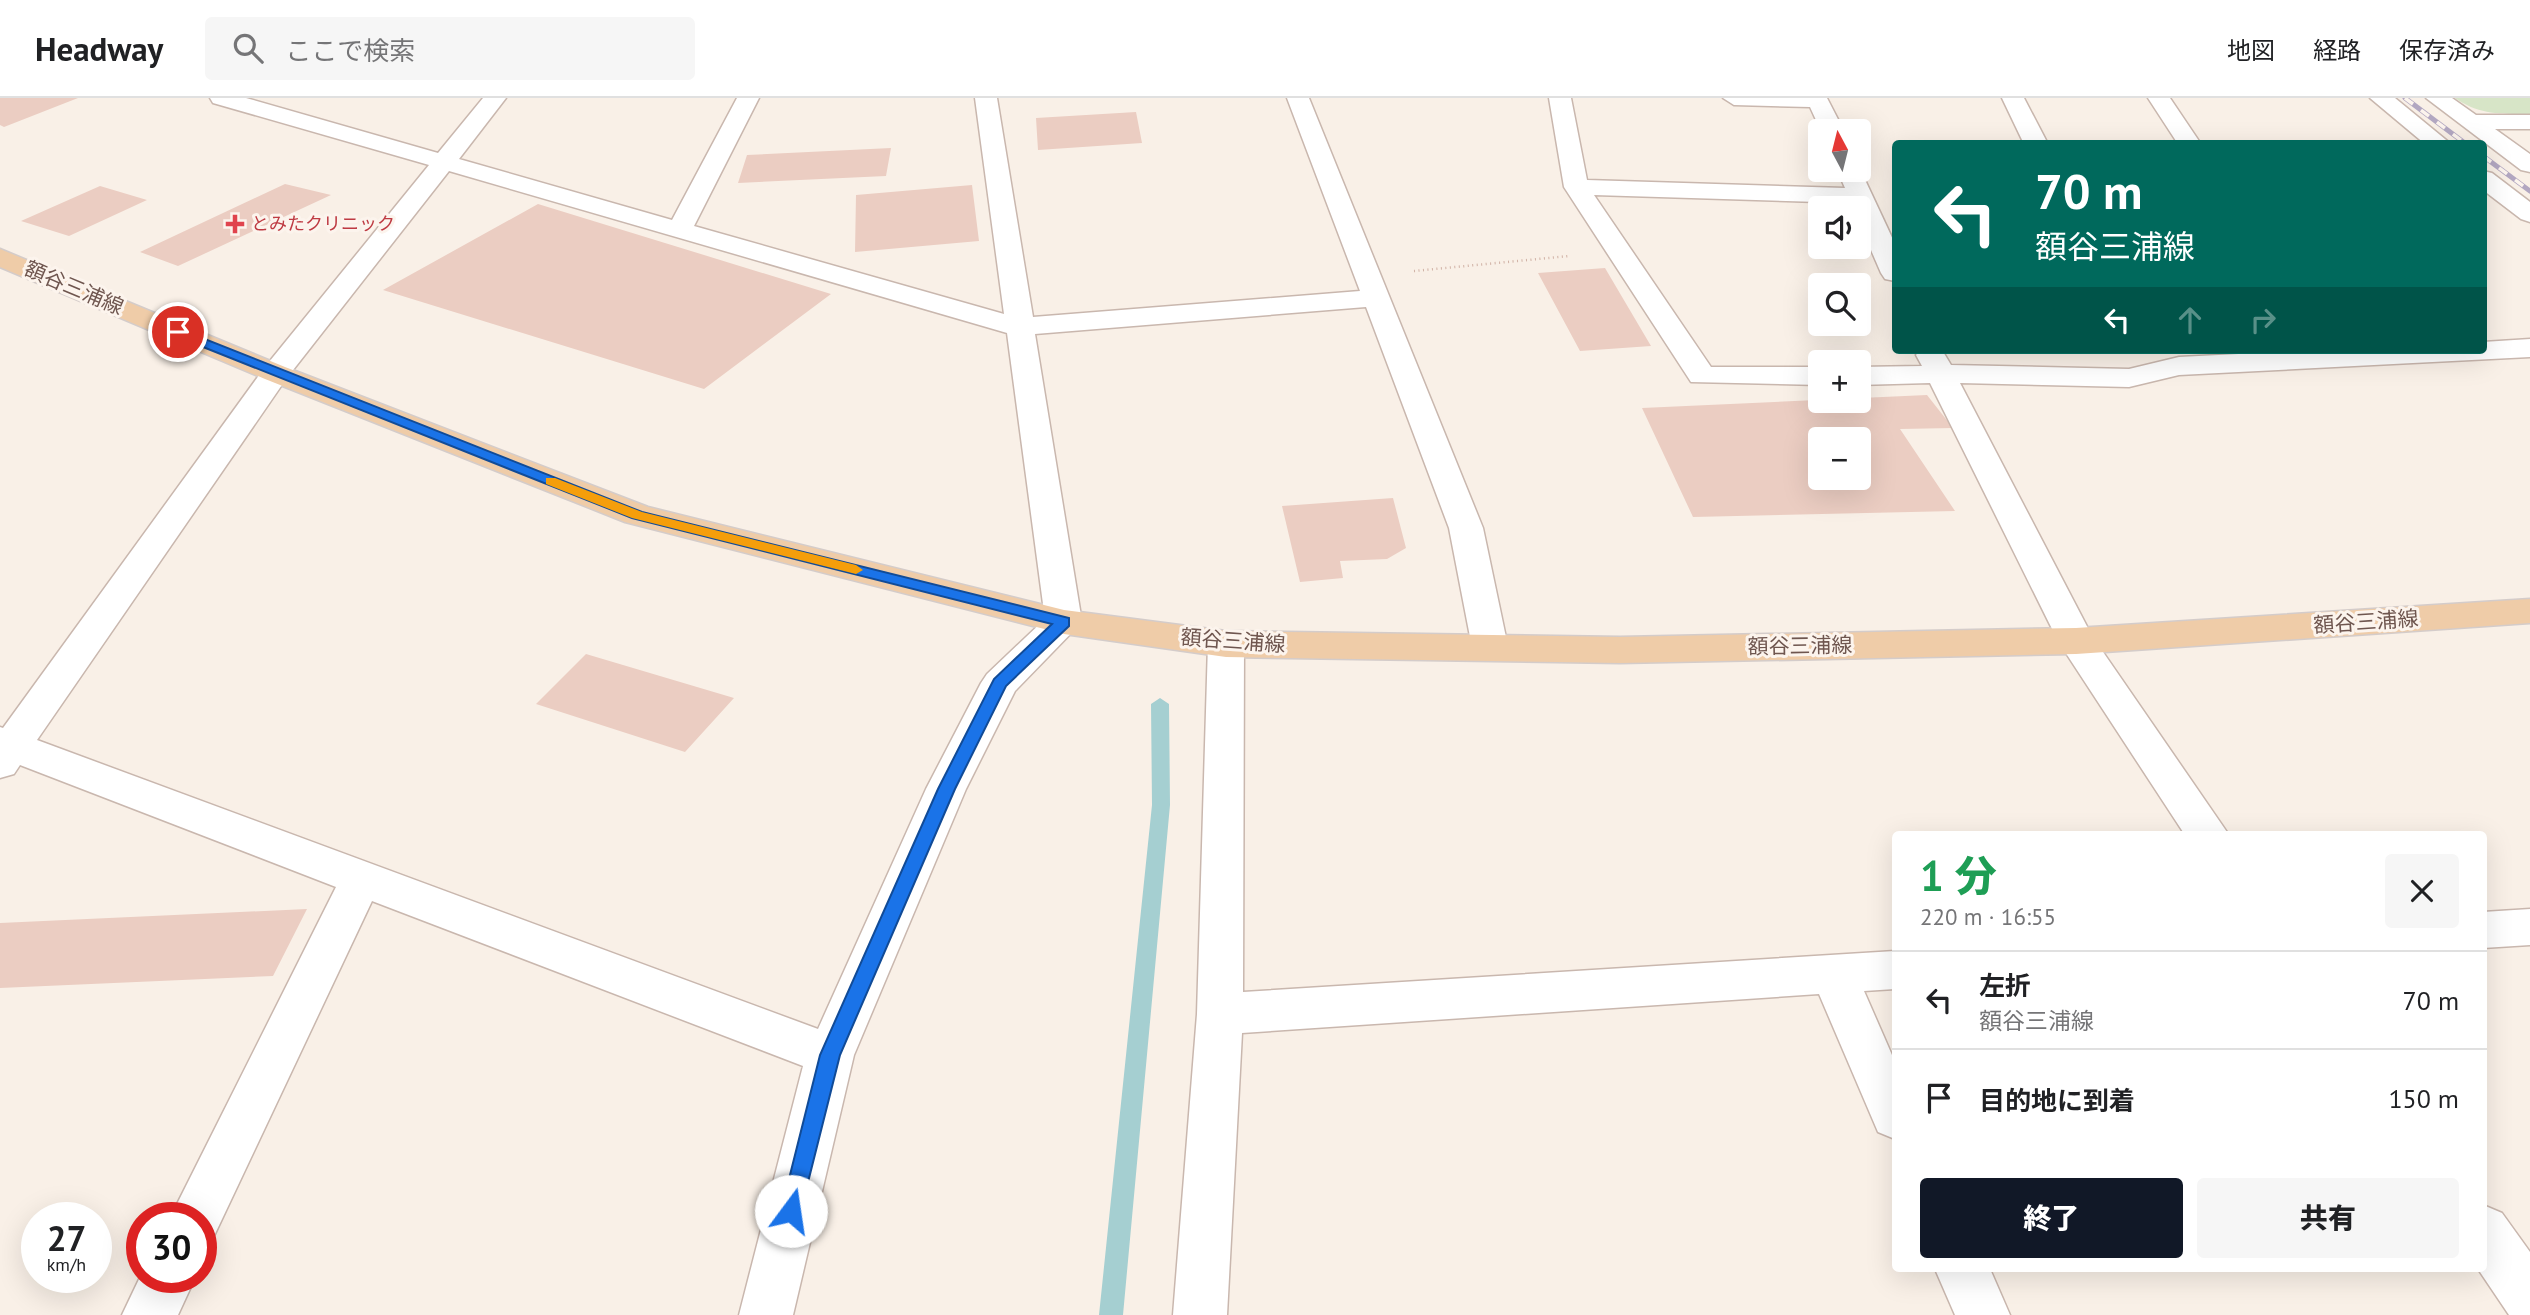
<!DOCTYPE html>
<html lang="ja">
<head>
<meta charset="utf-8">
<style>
  :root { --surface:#fff; --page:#f6f6f6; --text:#202124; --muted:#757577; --line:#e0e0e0; --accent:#111827 }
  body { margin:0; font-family:"PT Sans","Noto Sans JP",sans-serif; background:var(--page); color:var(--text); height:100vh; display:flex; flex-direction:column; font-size:26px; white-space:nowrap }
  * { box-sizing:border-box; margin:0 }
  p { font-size:23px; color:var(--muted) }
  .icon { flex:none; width:38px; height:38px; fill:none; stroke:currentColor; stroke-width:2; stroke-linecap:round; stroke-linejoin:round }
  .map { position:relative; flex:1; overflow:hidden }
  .panel { position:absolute; left:1892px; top:733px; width:595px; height:441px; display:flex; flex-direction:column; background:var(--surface); border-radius:7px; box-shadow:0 7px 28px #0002 }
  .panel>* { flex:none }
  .hud { position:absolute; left:1892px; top:42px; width:595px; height:214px; border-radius:7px; box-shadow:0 7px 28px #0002; background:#00695c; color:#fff; overflow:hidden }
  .needle { width:46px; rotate:353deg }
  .fabs { position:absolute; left:1808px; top:21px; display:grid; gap:14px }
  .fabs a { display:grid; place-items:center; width:63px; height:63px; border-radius:7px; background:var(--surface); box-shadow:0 7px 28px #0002; font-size:35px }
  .speed { position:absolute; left:21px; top:1104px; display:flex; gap:14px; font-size:35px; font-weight:700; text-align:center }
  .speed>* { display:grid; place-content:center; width:91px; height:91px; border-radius:50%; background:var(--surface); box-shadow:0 7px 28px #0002; line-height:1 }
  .speed small { font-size:18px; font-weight:400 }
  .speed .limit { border:10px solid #d22; background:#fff; color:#111 }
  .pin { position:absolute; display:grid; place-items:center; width:60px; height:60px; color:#fff; margin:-30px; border:4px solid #fff; border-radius:50%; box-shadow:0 2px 7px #0007 }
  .me { position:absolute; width:77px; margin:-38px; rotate:14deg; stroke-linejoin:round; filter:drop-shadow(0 0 5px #0008) }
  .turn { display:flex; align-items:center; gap:24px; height:147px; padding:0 28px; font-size:32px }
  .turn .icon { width:91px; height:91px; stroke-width:2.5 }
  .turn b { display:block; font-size:49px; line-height:60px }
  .lanes { display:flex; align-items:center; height:66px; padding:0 28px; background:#0003; justify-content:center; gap:35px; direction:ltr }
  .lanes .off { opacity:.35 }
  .round { display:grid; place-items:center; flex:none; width:74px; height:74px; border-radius:7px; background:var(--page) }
  .headline { display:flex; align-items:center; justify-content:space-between; height:119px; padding:0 28px }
  h1 { font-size:42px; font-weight:800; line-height:52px; color:#1e9e55 }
  .button { display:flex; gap:14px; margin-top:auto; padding:14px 28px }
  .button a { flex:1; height:80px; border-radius:7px; background:var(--accent); color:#fff; font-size:28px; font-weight:800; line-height:80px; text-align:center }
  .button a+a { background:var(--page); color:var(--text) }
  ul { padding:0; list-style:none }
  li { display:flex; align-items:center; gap:21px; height:98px; padding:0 28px; border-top:2px solid var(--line) }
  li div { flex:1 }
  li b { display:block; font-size:26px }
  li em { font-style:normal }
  header { display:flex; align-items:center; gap:42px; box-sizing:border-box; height:98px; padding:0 35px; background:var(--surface); border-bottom:2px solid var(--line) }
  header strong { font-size:33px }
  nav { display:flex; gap:38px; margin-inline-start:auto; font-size:24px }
  .search { width:490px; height:63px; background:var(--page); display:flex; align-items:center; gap:18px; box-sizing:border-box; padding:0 24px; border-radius:7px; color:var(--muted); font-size:26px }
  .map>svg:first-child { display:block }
  .green { fill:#d7e5c7 }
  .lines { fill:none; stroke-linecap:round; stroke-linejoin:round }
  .stream { fill:#a5cfd1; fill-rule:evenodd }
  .building { fill:#ebcdc2; fill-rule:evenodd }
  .minor-casing { stroke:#c9b7ae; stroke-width:3 }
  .major-casing { stroke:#d4ccca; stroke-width:3 }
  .path { stroke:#d0b1a5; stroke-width:2.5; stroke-dasharray:1 3.5; stroke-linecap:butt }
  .minor { fill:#fff; fill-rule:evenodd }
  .major { fill:#efcca8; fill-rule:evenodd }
  .rail-casing { stroke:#b2a7c1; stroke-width:5 }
  .rail { stroke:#fcf4ed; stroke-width:3.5; stroke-dasharray:10; stroke-linecap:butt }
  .route { fill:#1a73e8; stroke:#114b97; stroke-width:2 }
  .slow { fill:#f59e0b }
  .health-dot { fill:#e0444e; stroke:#fcf4ed; stroke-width:2.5 }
  .labels { text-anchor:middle; stroke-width:6; stroke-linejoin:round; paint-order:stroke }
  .far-health-label { font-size:18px; fill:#be3a42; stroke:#fcf4ed; text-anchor:start }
  .street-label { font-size:21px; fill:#6f564f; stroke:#fcf4ed }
</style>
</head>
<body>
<header>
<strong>Headway</strong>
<div class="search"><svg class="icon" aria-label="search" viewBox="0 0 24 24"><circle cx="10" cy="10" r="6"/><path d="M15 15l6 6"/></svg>ここで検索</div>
<nav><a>地図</a><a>経路</a><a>保存済み</a></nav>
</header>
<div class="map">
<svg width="2530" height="1217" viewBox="0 0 2530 1217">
  <rect width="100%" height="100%" fill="#f9f0e7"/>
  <path class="green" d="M2455 0H2530V16C2501 16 2479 17 2455 0Z"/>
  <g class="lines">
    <path class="stream" d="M1160 600 1169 606 1170 707 1123 1217H1099L1152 707 1151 606Z"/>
  </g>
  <path class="building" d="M0 0H78L4 29 0 27Z
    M1136 14 1142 45 1038 52 1036 20Z
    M891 50 886 78 738 85 747 57Z
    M285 86 331 97 178 168 140 154Z
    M972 87 979 143 855 154 856 97Z
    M100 88 147 102 69 138 21 123Z
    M538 106 831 196 704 291 383 192Z
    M1605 170 1651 248 1580 253 1538 175Z
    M1927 297 1953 330 1900 331 1955 413 1693 419 1642 310ZM1820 341H1858V380H1820Z
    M1393 400 1406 450 1387 461 1340 463 1343 480 1300 484 1282 408Z
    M586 556 734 600 685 654 536 606Z
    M307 811 273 878 0 890V825Z"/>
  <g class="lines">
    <g class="minor-casing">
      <path id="minor" d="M210 0H246L438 55 483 0H506L459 61 672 122 737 0H759L694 128 1004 216 975 0H997L1033 219 1360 193 1287 0H1309L1483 430 1508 549 1503 558 1490 562 1477 558 1472 549 1449 430 1366 209 1035 236 1082 524 1015 593 966 691 854 957 793 1217H739L803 968 372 803 214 1138 201 1143V1120H170L336 789 20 667 14 676 0 680V629L3 630 265 269 429 67 213 5ZM449 73 1007 235 1045 521 987 576 981 585 926 691 818 931 37 642 286 281Z
        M1549 0H1571L1587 82 1845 90 1838 74 1858 72 1859 69 1895 146V183L1885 181 1881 175 1858 122V110H1853L1851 105 1594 97 1711 269H1820V287L1691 284 1564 89Z
        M1723 0H1827L1844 33H1821L1810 9 1734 7Z
        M2002 0H2024L2048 46H2024Z
        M2148 0H2170L2201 46H2178Z
        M2370 0H2395L2451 46H2425Z
        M2426 0H2452L2476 17H2530V31H2495L2530 56V74L2521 72Z
        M2483 73 2492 75 2530 104V124L2521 121 2483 92Z
        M2530 241V259L2179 277 2129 289 1960 285 2092 538 2229 737H2185L2058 543 1930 285 1858 287V269L1922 268 1916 257 1920 252H1942L1951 267 2129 271 2179 259 2320 252H2483V244Z
        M1226 533 1239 537 1244 546 1243 894 1895 853V891L1864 893 1895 964V1041L1878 1034 1819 896 1242 935 1227 1217H1173L1197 916 1208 546 1213 537Z
        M2530 811V847L2483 850V814Z
        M2483 1107 2502 1115 2530 1154V1217H2509L2478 1171H2483Z
        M1935 1171H1990L2010 1217H1955Z
        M142 1175V1180H195L178 1217H122Z"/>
    </g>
    <g class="major-casing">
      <path id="major" d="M0 151 285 269 648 409 1064 512 1226 533 1620 539 2076 530 2530 501V525L2076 556 1620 565 1226 559 1064 536 625 424 265 281 0 169Z"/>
    </g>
    <path class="path" d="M1414 173 1569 158"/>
    <use href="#minor" class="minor"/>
    <use href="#major" class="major"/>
    <g class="rail-casing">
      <path id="rail" d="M2405 0 2466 46
        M2483 58 2530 93"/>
    </g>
    <use href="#rail" class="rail"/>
  </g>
  <path class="route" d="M173 232H182L642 414 1069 520V528L1006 588 955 691 840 957 799 1120 791 1123 784 1120 781 1113 820 957 938 691 994 581 1052 526 632 420 173 237Z"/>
  <path class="slow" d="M546 380H555L642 414 856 467 863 472 856 476 632 420 546 386Z"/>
  <path class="health-dot" d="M231.5 115.5h7v7h7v7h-7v7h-7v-7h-7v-7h7z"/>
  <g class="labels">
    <g class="far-health-label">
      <text x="251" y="132">とみたクリニック</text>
    </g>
    <g class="street-label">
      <text transform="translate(74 190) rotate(23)" y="7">額谷三浦線</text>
      <text transform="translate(2366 524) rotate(-4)" y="7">額谷三浦線</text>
      <text transform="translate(1233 543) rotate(4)" y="7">額谷三浦線</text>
      <text transform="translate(1800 548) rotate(-1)" y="7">額谷三浦線</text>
    </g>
  </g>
</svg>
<div class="fabs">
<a><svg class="needle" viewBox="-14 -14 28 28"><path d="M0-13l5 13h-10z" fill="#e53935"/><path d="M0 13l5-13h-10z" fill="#757577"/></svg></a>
<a><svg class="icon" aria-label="sound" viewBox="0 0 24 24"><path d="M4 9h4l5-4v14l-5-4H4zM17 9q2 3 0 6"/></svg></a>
<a><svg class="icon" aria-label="search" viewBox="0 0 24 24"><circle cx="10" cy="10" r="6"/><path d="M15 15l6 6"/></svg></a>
<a>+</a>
<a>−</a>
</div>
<div class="speed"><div>27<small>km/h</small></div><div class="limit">30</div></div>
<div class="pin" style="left:178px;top:234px;background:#d93025"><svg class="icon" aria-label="arrive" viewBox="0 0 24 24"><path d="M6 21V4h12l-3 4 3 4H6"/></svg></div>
<svg class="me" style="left:791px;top:1113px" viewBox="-20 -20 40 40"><circle r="19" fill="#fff"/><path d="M0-13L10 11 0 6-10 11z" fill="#1a73e8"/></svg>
<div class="hud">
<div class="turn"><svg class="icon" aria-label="left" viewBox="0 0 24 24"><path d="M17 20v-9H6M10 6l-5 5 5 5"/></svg><div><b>70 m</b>額谷三浦線</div></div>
<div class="lanes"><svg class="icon" aria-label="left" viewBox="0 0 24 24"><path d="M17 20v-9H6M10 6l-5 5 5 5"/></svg><svg class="icon off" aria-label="ahead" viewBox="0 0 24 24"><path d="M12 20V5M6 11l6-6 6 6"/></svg><svg class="icon off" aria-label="right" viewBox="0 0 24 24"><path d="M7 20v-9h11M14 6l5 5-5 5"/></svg></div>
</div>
<section class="panel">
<div class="headline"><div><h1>1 分</h1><p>220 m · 16:55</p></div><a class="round"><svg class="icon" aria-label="close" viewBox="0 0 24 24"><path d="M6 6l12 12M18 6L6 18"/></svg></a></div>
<ul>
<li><svg class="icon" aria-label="left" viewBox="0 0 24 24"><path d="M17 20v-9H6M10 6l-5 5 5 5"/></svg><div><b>左折</b><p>額谷三浦線</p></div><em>70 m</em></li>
<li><svg class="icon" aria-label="arrive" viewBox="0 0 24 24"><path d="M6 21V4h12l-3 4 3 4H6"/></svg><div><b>目的地に到着</b></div><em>150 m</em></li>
</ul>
<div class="button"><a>終了</a><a>共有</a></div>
</section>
</div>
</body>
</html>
